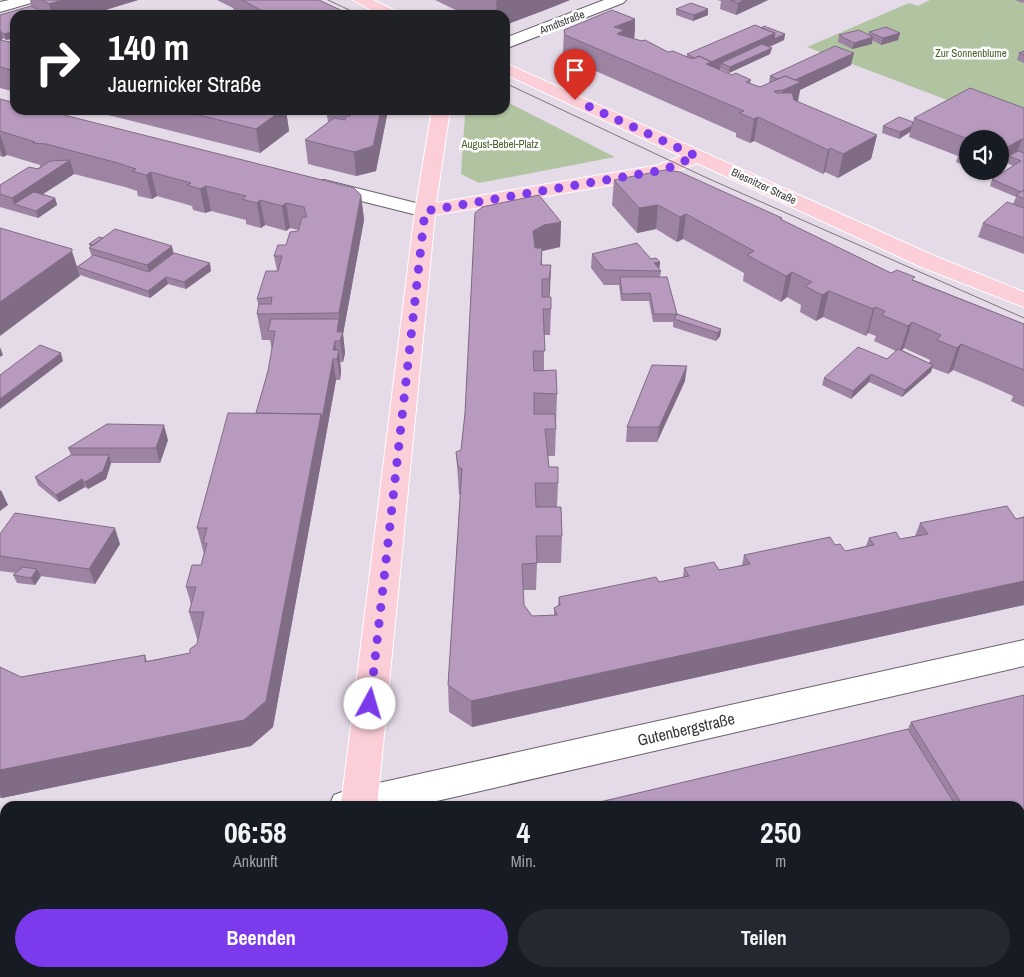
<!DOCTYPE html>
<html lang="de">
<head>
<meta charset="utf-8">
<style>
  :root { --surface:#171b24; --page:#242831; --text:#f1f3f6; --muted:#9ea1a6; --accent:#7c3aed }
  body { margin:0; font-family:"Archivo Narrow",sans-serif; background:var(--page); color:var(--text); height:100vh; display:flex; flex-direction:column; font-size:19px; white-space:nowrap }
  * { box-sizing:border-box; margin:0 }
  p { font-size:16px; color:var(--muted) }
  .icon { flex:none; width:28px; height:28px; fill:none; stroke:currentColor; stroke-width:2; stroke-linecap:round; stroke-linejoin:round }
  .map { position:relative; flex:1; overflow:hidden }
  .drawer { position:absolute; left:0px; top:801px; width:1025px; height:176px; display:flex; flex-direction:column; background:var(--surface); border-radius:15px 15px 0 0; box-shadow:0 1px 4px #0004 }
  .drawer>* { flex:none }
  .banner { position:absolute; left:10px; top:10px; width:500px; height:105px; border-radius:15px; box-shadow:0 1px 4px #0004; background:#202124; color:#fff; overflow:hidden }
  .controls { position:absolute; left:959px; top:130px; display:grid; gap:10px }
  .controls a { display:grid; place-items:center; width:50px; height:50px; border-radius:50%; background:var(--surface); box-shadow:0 1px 4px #0004; font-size:25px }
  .pin { position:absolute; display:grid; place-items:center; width:42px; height:42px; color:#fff; margin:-51px -21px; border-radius:50% 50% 50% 0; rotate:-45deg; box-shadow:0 0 5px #0007 }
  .pin .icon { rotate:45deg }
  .me { position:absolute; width:55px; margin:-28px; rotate:6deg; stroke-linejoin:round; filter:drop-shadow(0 0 4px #0008) }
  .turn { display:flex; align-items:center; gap:18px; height:105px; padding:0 15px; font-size:22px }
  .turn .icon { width:65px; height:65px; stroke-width:2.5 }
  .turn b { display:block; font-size:35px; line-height:42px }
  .eta { display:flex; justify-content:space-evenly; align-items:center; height:85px; text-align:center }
  .eta b { font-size:30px; font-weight:700; line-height:35px }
  .primary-button { display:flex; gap:10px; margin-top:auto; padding:10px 15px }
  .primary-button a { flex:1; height:58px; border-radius:30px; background:var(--accent); color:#fff; font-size:20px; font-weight:700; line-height:58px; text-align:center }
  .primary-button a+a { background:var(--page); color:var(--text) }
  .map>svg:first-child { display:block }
  .green { fill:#b1c4a1 }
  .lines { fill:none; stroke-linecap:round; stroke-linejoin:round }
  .minor-casing { stroke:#69606b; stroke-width:2 }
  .major-casing { stroke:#fff; stroke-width:2 }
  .minor { fill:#fff; fill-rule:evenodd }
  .major { fill:#fcced7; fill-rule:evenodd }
  .tram { stroke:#7b747c; stroke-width:1 }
  .wall { fill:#9d84a3; fill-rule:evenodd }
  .shaded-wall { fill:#806c84 }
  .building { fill:#b79abd; stroke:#806c84 }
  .route { stroke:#7c3aed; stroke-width:9; stroke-dasharray:0 16.2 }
  .labels { text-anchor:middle; stroke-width:5; stroke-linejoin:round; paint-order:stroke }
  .far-street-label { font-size:11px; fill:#39353a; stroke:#fff }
  .far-park-label { font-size:11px; fill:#466129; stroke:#fff }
  .near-street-label { font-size:16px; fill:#39353a; stroke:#fff }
</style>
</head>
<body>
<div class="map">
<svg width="1024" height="977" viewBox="0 0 1024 977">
  <rect width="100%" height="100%" fill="#e5dae7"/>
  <path class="green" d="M930 0H1024V129L807 47 909 3 918 6Z
    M505 101 615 157 479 183 461 174 465 115H477L478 110H505Z"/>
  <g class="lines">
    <g class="minor-casing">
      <path id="minor" d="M9 0H34L31 3 0 12V2Z
        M604 0H626L623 3 505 49V38Z
        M324 180 432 207 435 211 432 215 425 217 317 190 314 186 317 182Z
        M1024 640V666L415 806H329L334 795 347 790Z
        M0 889 5 891V928L0 926Z
        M86 972H132L134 977H88Z"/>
    </g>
    <g class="major-casing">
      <path id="major" d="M353 0H373L398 12 400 15H380Z
        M505 63 937 257 1024 292V307L921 267 697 163 664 176 435 215 377 806H341L415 211 432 110H450L436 203 659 165 681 156 505 74Z
        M319 972H359L358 977H318Z"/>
    </g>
    <use href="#minor" class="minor"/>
    <use href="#major" class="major"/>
    <path class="tram" d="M328 0 360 15
      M505 83 707 178 1024 318"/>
  </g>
  <path class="wall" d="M30 0H138L89 15H15V38L6 40 3 38V39L1 40 15 43V92L0 88V15L31 6Z
    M217 0H319L351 15H244L234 11 233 8Z
    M435 0H570L505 25V15H468L464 14Z
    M717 0H768L736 15 720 9 721 1Z
    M1015 0H1024V2L1022 3Z
    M676 9H708V15L693 21 676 15Z
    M635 27 634 39 668 52 687 56V54L761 28 785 34 784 40 769 47 770 54 729 73 720 69 719 70 732 75 751 80 750 83 760 87 769 83 770 76 851 65 800 90 798 102 877 135 871 159 838 178 825 172 823 174 754 141 750 143 736 137V133L564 57 563 52 564 30Z
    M869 32 900 33 898 40 881 45 872 40V44L852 49 838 42 839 35H868Z
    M1024 51V63L1017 60 1019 53Z
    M0 99 361 195 364 220 343 334 345 353 343 362H340L341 371 340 380H336L273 727 251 746 2 798H0V667L21 677 145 655 147 661 190 653 197 644 198 639H197L189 612 191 604 186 587 201 565 204 554 197 528 256 413 268 371 272 351 270 340H262L257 314 259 308 257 299 277 271 274 256 286 245 298 231V230L290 228 286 231 265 225 261 228 246 224V220L211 211 205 213 193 210 192 206 157 196 152 199 138 196 137 191 125 187 74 174 43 194 55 198 57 205 38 218 0 207V185L40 167V165L7 155 3 157 0 156Z
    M1024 108V254L978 237 983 223 1013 204 1016 197 990 186 992 179 1013 166 1007 163 1000 167V139H968V167L956 162 958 156 909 137 910 132 899 139 882 133 883 126 913 122 914 118Z
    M88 110H286L289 131 260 153Z
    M326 110H388L376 171 356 176 308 164 305 140 328 122Z
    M465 110H475V113H465Z
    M614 180 782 220 891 273 914 280 1024 324V407L1011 401 1013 396 984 383 953 370 948 374 932 368 931 372 902 397 869 382 851 399 822 385 824 378 887 359 896 351 874 341 876 336 868 333 866 336 823 317 816 321 800 312 801 305 787 297 781 302 743 281 744 273 683 239 677 242 656 229 637 233 612 205ZM904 348 930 360 929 363 902 350Z
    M475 213 561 222 560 247 542 251V265H551L549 297 551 309 550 335H544V370L557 394 555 456H548L549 467 558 483 557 507 562 536 561 563H537L536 590H523L524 605 532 616 554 615V608L558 606 559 597 659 582 683 577 684 568 719 570 742 565 744 555 835 545 845 551 866 546 869 538 900 539 915 536 920 523 1016 519 1023 517 1024 516V605L472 727 449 712 448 685 460 495 459 494 458 479 456 452 461 450 465 413Z
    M89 244 174 253 211 271 186 289 168 284 150 298 80 275V276L77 267 92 257 89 248 90 247Z
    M592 254 651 259 660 262 659 269 661 271 660 277 677 314 721 329 720 336 716 341 673 327V322H653L649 301H621L619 285H604L591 268Z
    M685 381 657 442H626L627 427Z
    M168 440 160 463H111L106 479 88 489 85 487 59 502 38 485 35 477 71 455 68 448Z
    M0 534 120 544 95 584 41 576 35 585 17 583 13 575 16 573 0 571Z
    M1024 695V838L1020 839V806H583L908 729 911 722Z"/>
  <path class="shaded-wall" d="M62 0H138L89 15H52L49 4Z
    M499 0H553V7L505 25V15H497L496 1Z
    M553 0H570L553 7Z
    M744 0H768L736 15 738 3Z
    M708 9V15L693 21 694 15Z
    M635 19V27L634 41 613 49 614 27Z
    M0 29 3 39 0 40Z
    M15 31V38L6 40 4 34Z
    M775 33 773 45 728 66 721 63 720 69 710 74 706 64Z
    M900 33 898 40 881 45 883 38Z
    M785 34 784 40 773 45 774 39Z
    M873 37 872 44 852 49 854 43Z
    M772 48 770 54 729 73 730 67Z
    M854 53 851 65 800 90 797 105 779 114 783 90 788 83Z
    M282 110H286L289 131 260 153 256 129Z
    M381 110H388L376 171 356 176 354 152Z
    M758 117 754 141 750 143 754 119Z
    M912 126 910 132 899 139 900 132Z
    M0 134 7 155 3 157 0 149Z
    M877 135 871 159 838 178 843 154Z
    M1022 139 1015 158 1009 156 1007 163 1000 167V151Z
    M830 148 825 172 823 174 828 150Z
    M70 160 74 174 23 207 14 204 12 198Z
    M151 172 157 196 152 199 146 175Z
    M206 186 211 211 205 213 200 189Z
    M361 195 364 220 343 334 345 353 343 362 340 341 337 332 339 319V313Z
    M55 198 57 205 38 218 36 211Z
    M260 200 265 225 261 228 257 203Z
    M286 203 290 228 286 231 282 206Z
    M658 205 656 229 637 233 639 208Z
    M686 214 683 239 677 242 680 217Z
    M561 222 560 247 542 251V273L533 256V231L544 225Z
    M172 246 175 260 151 279 147 265Z
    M72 251 80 276 0 336V302Z
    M660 262 659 271 654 263Z
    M210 263 211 271 186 289 184 282Z
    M551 265 550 291 549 304V279Z
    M792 272 787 297 781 302 786 276Z
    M166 277 168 284 150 298 148 291Z
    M829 291 823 317 816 321 822 295Z
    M875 307 868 333 866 336 873 309Z
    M912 322 904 348 900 352 908 326Z
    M721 329 720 336 716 341 718 333Z
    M335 341 337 358 339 350 341 371 340 380 337 359 333 350Z
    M961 344 953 370 948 374 957 348Z
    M0 347 3 355 0 357Z
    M61 353 63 361 0 409V399Z
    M333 359 336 380 273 727 251 746 2 798 0 794V770L266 701 321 414Z
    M933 365 931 372 902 397 905 390Z
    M687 366 685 381 657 442 659 427Z
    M871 374 869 382 851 399 853 391Z
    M164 425 168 440 160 463 156 448Z
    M109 455 111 463 106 479 88 489 85 482Z
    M82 479 85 487 59 502 56 495Z
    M1 490 8 505 0 511V491Z
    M115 528 120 544 95 584 89 569Z
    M37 569 41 576 35 585 31 578Z
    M1024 581V605L472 727 471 701Z
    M1024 811V838L1020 839V812Z"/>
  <path class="building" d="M42 0H62L49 4Z
    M242 0H319L351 15H270Z
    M730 0H744L738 3Z
    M691 3 708 9 694 15 676 9Z
    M31 6 47 15H15V31L4 34 1 32 0 29V15Z
    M612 10 635 19 614 27 624 30 617 34 642 41 645 40 668 52 673 51 692 59 699 56 712 62 706 64 732 75 736 73 751 80 746 82 760 87 785 76 801 82 783 90 774 91 776 93H792L794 100 877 135 843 154 830 148 828 150 758 117 754 119 739 113 744 111 565 35 564 30Z
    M80 12 85 15H70Z
    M755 25 775 33 711 62 699 56 695 58 687 54Z
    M764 26 785 34 774 39 775 33 761 28Z
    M886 27 900 33 883 38 869 32Z
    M859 30 873 37 854 43 839 35Z
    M0 40 15 43V71L0 67Z
    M762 44 772 48 730 67 721 63Z
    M835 46 854 53 795 80 785 76 778 79 770 76Z
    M1024 51V55L1019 53Z
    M970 88 1024 108V140L1022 139 1000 151V139H968L914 118Z
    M0 99 15 103V110H44L354 188 361 195 339 313 257 314 259 304H271L272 297 257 299 266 271H278L282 256H274L278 245H286L290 232 298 231 302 217H307L304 207 286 203 282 206 260 200 257 203 242 199 246 196 206 186 200 189 187 185 191 183 151 172 146 175 132 171 136 169 118 163 46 144 33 143 35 142 0 131Z
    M178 110H282L256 129Z
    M352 110H381L373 146 354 152 305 140 334 118 345 120 346 116H350Z
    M899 117 913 122 912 126 900 132 883 126Z
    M968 140V145L962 143Z
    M1018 151 1024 153V190L1021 192 992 179 1021 161 1009 156Z
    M70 160 12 198 0 194V185L29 167 38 169 50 161Z
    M665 170 680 172 782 218 780 219 891 273 897 270 915 277 912 280 1024 324V370L961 344 957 348 937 340 941 335 912 322 908 326 882 315 885 311 875 307 873 309 829 291 822 295 805 286 812 282 792 272 786 276 747 255 754 251 686 214 680 217 658 205 639 208 614 180Z
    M1024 190V199L1016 195Z
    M34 192 55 198 36 211 14 204Z
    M539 195 561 222 544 225 533 231 535 248H542L541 265H551L549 279H542V297H551V309H543L545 351H533L534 371 556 370 557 394 534 393V414H555L556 429H545L549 467H558V483H535L536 507H561L562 536H536L537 563 522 564 524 605 532 616 557 615 554 608 560 605 559 597 656 577 659 582 689 576 684 568 714 562 719 570 750 564 744 555 830 537 835 545 840 544 845 551 874 545 869 538 896 532 900 539 928 534 920 523 1007 506 1016 519 1024 517V581L471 701 448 685 462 469 458 467 456 452 461 450 465 413 475 213 482 207Z
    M1007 202 1024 208V238L983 223Z
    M0 228 72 249V251L0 302Z
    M115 229 172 246 147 265 89 248Z
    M99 237 103 238 94 245 89 244Z
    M637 243 651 259 656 258 660 262 654 263 661 271 605 270 592 254Z
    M174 253 210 263 184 282 166 277 148 291 77 267 94 255 149 272Z
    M620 277H667L677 314H654L650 293 622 294Z
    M677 314 721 329 718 333 674 319Z
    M271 319H339L337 332H343L340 341H335L333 350H339L337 359H333L322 419 321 414 256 413 268 371 275 331H268Z
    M40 345 61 353 0 399V375Z
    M858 347 887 359 898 349 933 365 905 390 871 374 853 391 824 378Z
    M652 365 687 366 659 427H627Z
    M228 413 321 414 266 701 244 720 0 770V667L21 677 145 655V662L190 653V649L197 644 204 612H189L196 587H186L192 565H201L207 543H203L207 528H197Z
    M107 424 164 425 156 448H68Z
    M71 455H109L103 471 85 482 82 479 56 495 35 477Z
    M15 513 115 528 89 569 0 556V534Z
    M23 567 37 569 31 578 13 575Z
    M1024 695V811L1020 812V806H963L911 722Z
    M908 729 956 806H583Z
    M435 972H574L583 977H435Z
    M638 972H649L659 977H636Z"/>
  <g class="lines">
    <path class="route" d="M370 704 425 211 664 170 696 156 575 100"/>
  </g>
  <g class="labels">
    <g class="far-street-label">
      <text transform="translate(562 22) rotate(-21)" y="4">Arndtstraße</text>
      <text transform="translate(764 186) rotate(25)" y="4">Biesnitzer Straße</text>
    </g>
    <g class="far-park-label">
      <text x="971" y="57">Zur Sonnenblume</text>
      <text x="500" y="148">August-Bebel-Platz</text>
    </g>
    <g class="near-street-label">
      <text transform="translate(686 729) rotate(-13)" y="6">Gutenbergstraße</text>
    </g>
  </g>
</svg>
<div class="controls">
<a><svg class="icon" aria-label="sound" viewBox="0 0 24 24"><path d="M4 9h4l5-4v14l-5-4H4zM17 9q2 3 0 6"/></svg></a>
</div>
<div class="pin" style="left:575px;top:100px;background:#d93025"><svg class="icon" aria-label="arrive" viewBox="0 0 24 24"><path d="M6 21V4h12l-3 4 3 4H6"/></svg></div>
<svg class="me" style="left:370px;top:704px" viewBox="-20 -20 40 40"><circle r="19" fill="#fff"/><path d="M0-13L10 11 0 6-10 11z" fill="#7c3aed"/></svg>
<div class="banner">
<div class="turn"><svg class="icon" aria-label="right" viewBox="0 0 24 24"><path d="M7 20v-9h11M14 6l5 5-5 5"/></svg><div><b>140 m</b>Jauernicker Straße</div></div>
</div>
<section class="drawer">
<div class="eta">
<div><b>06:58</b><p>Ankunft</p></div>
<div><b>4</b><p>Min.</p></div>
<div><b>250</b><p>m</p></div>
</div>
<div class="primary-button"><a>Beenden</a><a>Teilen</a></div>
</section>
</div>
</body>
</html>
